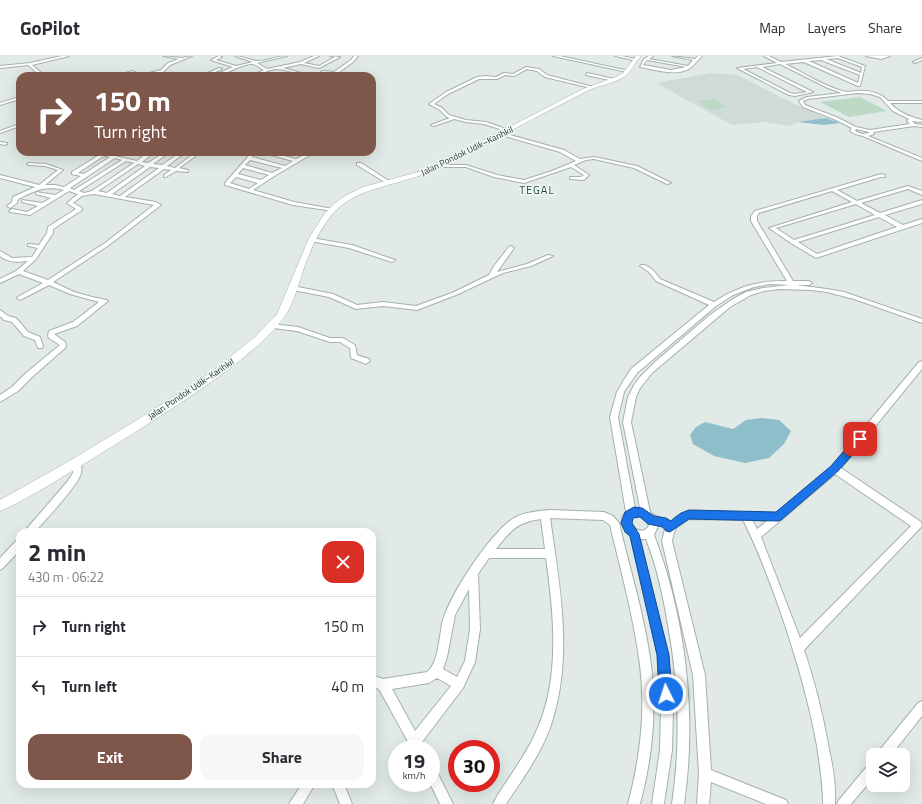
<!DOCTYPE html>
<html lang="en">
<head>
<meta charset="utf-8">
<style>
  :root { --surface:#fff; --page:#f7f7f7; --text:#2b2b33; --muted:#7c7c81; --line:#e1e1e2; --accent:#7e564a }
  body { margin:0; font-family:"Titillium Web",sans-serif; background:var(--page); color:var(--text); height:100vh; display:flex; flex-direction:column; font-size:15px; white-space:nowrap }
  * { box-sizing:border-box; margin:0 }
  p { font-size:13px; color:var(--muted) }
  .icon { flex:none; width:22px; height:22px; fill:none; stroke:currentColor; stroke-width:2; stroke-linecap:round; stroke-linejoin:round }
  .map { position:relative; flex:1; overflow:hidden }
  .drawer { position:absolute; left:16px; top:472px; width:360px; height:260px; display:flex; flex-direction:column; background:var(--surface); border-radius:12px; box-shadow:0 4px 16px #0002 }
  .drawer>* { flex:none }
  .banner { position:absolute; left:16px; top:16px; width:360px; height:84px; border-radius:12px; box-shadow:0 4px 16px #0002; background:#7e564a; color:#fff; overflow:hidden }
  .controls { position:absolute; left:866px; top:692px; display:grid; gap:8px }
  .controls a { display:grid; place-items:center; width:44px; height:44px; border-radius:8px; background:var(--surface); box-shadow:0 4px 16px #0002; font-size:20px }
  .speed { position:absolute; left:388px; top:684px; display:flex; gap:8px; font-size:20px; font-weight:700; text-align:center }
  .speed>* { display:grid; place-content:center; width:52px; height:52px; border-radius:50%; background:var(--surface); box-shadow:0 4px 16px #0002; line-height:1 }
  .speed small { font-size:10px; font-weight:400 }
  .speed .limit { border:6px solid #d22; background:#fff; color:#111 }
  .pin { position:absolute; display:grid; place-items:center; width:34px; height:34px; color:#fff; margin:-17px; border-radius:8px; box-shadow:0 2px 6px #0006 }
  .me { position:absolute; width:44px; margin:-22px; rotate:356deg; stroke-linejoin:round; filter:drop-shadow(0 0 3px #0008) }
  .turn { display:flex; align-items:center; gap:14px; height:84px; padding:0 12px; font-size:18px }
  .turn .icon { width:52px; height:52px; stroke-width:2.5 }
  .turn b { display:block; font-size:28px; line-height:34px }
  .round { display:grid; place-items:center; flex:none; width:42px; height:42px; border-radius:12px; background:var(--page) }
  .headline { display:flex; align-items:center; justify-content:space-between; height:68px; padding:0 12px }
  h1 { font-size:24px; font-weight:700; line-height:30px }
  .action { display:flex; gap:8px; margin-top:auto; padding:8px 12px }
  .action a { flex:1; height:46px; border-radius:12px; background:var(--accent); color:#fff; font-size:16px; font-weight:700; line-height:46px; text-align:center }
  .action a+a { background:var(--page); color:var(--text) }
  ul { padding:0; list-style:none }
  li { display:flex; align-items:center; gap:12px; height:60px; padding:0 12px; border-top:1px solid var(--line) }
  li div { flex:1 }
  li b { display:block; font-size:15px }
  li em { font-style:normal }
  header { display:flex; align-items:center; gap:24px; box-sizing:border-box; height:56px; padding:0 20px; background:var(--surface); border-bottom:1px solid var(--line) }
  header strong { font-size:19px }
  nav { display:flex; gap:22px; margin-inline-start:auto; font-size:14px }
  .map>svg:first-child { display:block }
  .built { fill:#d0dad6 }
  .green { fill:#bcd9c5 }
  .water { fill:#8ebeca }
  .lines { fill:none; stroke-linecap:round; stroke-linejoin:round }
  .street-casing { stroke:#a4b1ae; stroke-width:2 }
  .secondary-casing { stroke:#a1b5af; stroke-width:1 }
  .street { fill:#fff; fill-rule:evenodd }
  .secondary { fill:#fff; fill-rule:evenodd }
  .route { fill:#1a73e8; stroke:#114b97 }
  .labels { text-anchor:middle; stroke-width:3; stroke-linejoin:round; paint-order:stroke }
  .far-street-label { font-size:9px; fill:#233934; stroke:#f1f7f4 }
  .far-quarter-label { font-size:11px; letter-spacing:1px; fill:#214941; stroke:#f1f7f4 }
</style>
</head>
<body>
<header>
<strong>GoPilot</strong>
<nav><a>Map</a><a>Layers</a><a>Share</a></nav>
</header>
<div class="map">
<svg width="922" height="748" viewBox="0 0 922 748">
  <rect width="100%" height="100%" fill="#e1eae7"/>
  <path class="built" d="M711 17 738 19 784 43 825 62 798 66 788 70 765 66 732 69 656 27Z"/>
  <path class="green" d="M860 41 887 55 849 61 820 46Z
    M713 43 727 51 711 54 697 45Z"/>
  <path class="water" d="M826 62 840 67 824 69 798 66Z
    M762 362 779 364 791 375 784 388 769 402 745 407 714 400 693 388 690 379 696 371 705 366 733 373 746 364Z"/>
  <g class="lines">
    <g class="street-casing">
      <path id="street" d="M62 0H69L32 9 45 20H41L28 9 0 12V10L30 7Z
        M163 0 182 2 192 0 170 9 163 16 145 20H138L132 17 122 20H116L132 15 141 19 161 14 168 7 179 3Z
        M219 0 222 1 216 4 236 10 253 6 235 0C243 0 250 5 258 5 267 5 277 0 287 0L257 7 267 13 300 6 314 0H319L304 7 319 10 335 1 330 0 340 1 319 12 301 8 283 12 312 20 300 18 298 20H293L297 17C291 16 283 13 277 13 268 13 260 20 251 20L264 14C261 12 256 9 253 8 241 7 225 20 213 20L233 11 211 4Z
        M354 0H358L353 6 338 17 359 20 334 19 321 16 323 15 334 16 351 4Z
        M553 0H560L629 15 627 16Z
        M615 0H622L635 3 633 4Z
        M649 0H653L649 3 688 10 693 4 672 0 695 3 698 0H702C698 4 692 12 687 14 673 20 653 13 640 11L644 3ZM647 4 686 11 671 14 643 9Z
        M764 0H769L781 6 838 0 865 10 860 30H858L804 6 785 8C802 16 829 33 847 36 850 36 853 35 856 35 868 34 880 36 888 45H922V47H890C898 56 910 61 922 64V66L912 65 915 68 922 69V71L914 70 873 76 874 78 868 80 922 102V105L863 80 855 78 850 75 852 72 834 63 803 51 799 45 807 41 842 37 828 32 780 8 762 11 813 36 795 40 789 39 737 12 777 7ZM838 2 862 11 861 17 826 3ZM821 4 860 19 858 27 809 5ZM757 11 807 36 795 38 790 37 743 13ZM857 37 870 38 880 41 893 55 909 63 907 65 910 68 870 74 856 71 836 61 805 49 803 45 808 43ZM856 73 869 76V77L862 78 855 75Z
        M866 0H890L881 3Z
        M922 2V4L915 7 913 6Z
        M526 11 539 13 547 19 593 31 591 32 545 21 537 15 527 13 514 20 505 19 497 23H479L448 38 434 48 442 52 449 59 466 64 486 66 509 74V76L484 68 466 66 454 63 434 70 431 69 450 62 447 61 440 54 429 48 446 36 477 21 485 20 496 21 504 17 513 18Z
        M219 12 222 13 206 20H201Z
        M587 17 614 23 616 24 614 25 586 19Z
        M19 41H20V43L0 49V47Z
        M19 68H20V70L0 77V75Z
        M503 77 564 94 580 103 594 101 637 110 671 127 667 128 634 112 594 103 586 104 574 109 589 119 584 124 570 123V121H581L584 119 571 111 524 127 494 121 466 111H435L433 110 435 109H466L497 119 524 124 552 115 576 105 560 96 501 79V78Z
        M0 86 7 87V88L5 89 0 88Z
        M130 96H137L146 98 150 96H155L142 106 148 107 165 96H170L153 108 162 109 181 96H186L167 110 175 112 196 96H201L179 112 188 114V116L176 115 166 121H164V119L171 114 164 113 125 141 156 146 161 149 109 189 53 226 74 236 92 241 107 244 108 245 77 270 54 278 65 286 66 290 65 292 32 321 18 335 0 346V339L12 331 26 317 60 289 49 282 48 280 49 275 73 266 99 246 70 238 49 229 20 244 17 242 18 241 43 227 19 218 0 227V223L16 215 28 205C18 206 8 207 0 200V195L12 202 32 201 38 192 28 190V188L39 189 47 177 48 171 76 153 67 147 78 138 69 135 30 159 10 156 9 155 12 153 27 156 38 150 22 146V144L42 147 51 142 36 138V136L55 139 64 134C45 129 34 135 18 143L17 147 10 152 7 150 12 146 13 141 35 131 0 122V119L39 129 58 114 45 110 29 109 27 108 29 107 46 108 63 114 45 129H55L64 131 81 120 72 118V116L99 99 106 98 137 105 143 100ZM106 100 110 101 84 118 78 117 102 101ZM115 102 122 104 74 134 70 132ZM126 105 134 107 92 135 84 137 79 135ZM138 108 145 110 107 137 98 135ZM150 111 159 112 120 140 112 138ZM94 138 154 149 105 187 48 224 23 215 36 203 53 177V173L82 154V152L73 147 82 140Z
        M250 96H254L252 101 285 110 293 105 261 96H268L296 103 310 96H315L276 119 253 134 294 146 333 153V155L293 149 225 129V127L247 102ZM250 104 282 112 272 117 245 109ZM243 112 269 119 261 124 238 118ZM236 121 258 127 249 133 230 127Z
        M357 107H361L392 127 388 128 357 109Z
        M881 118 885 119V121H881L837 134 857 145 908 130 922 135V139L908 133 861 147 880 157 922 144V148L885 159 903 169 922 163V167L816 202 791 187 769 172 852 146 832 135 759 157 757 160V165L793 225H809L812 227 809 229H796L827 233 844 236 922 263V267L854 243 827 236 811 234 779 233 764 235 751 239 730 251 652 317 640 332 636 341 631 366 650 456C655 462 664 461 670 466L677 460 689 455 777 457 832 410 919 306 922 305V313L841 412 921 466 922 470 804 594C815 626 823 659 829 693 833 711 836 729 835 748H823C823 728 820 710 817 690 808 640 793 591 776 543 766 516 756 489 743 464L689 463 677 471 674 476 672 485 705 619 711 714 786 744 788 748H766L711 726 709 748H697L699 718 693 619 662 485 665 473 658 468V470L654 479C686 563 697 659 684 748H672C681 687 679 629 668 569 663 539 657 511 646 483H640L668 599 673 651 672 694 664 748H652L660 694 661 651 658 599 630 479 627 477 621 467 623 459 626 456 610 361 617 336 624 324 631 313 709 249 656 225 649 216 640 210 641 209H645L653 214 660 223 714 246C737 231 759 224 787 225L751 165V160L755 155ZM856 148 875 159 794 184 776 172ZM879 161 897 171 817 198 798 186ZM770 228 790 229 763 232 746 236 733 243 710 259 655 306 640 321 634 329 628 341 623 366 640 452H635L618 361 624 336 637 317 716 250 733 239 754 231ZM835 418 911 470 800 582 761 481ZM638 459C644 461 647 464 649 470L645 474C638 476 634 473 631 467L632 462ZM752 464 767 465 757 473Z
        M312 182 352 189 395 204 392 206 349 192 310 185V183Z
        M511 190 514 192 497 216 527 208 548 199 553 200 531 210 503 217 456 239 417 254 383 250 356 253 329 241 293 234 290 232 293 230 333 238 357 249 383 246 416 250 452 237 489 219 494 210 509 191Z
        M0 254 8 260 16 262 28 276 40 281 43 290 42 292H38L35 284 24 280 12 266 4 264 0 260Z
        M271 268 298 271 330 282H343L355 289 357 299 369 303 370 305 366 308 351 302 350 292 340 286H330L297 275 273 272H271Z
        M77 404 80 405C81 408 82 413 81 417 78 430 45 464 35 476H24L67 426 73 417 74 405Z
        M550 454 604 456 613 460 619 467C630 514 645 561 651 609 657 656 652 703 640 748H628C640 703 646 656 640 609 634 562 621 515 610 469L603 464 550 462C560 532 574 603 550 672 540 699 522 724 506 748H493C497 739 503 731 509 722 518 708 528 694 535 678 561 624 554 559 546 502H489L478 518 480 573 475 606 463 632 422 686 425 693H412L379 633 372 631V619L383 623 427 616C439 607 439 579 443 564 451 537 491 476 514 462 525 456 538 455 550 454ZM541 463 545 493H496C510 475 517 466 541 463ZM469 533 470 573 465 605 457 621 443 613 447 601 455 559ZM437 622 451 630 415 675 392 633 429 627Z
        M20 483V494L3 512 0 514V502L17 484Z
        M922 645V660L891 699H877L879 695 918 647Z
        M873 706V722L851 748H837L839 744 869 708Z
        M431 710 435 712 453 748H440L430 727H431Z
        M302 728H315L303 748H289Z
        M332 728H344L352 748H340Z"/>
    </g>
    <g class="secondary-casing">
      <path id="secondary" d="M636 0H641C635 6 631 16 624 21 613 28 599 29 587 35 537 60 488 88 437 111L433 115C362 141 336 128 305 209 298 229 293 253 278 269 250 300 214 325 179 348 148 368 118 387 87 406 69 417 51 428 32 439 22 444 11 451 0 455V444L71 404 145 359 210 317 255 281 277 258 309 182 325 157 334 148 345 140 363 131 429 113 433 109 490 81 583 33 616 21 623 17Z"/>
    </g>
    <use href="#street" class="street"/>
    <use href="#secondary" class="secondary"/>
  </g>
  <path class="route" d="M860 379 865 383 864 386 838 415 781 464 778 465 689 463 670 476 666 475 663 471 648 468 640 461 633 462 632 467 639 478 669 599 672 638 670 643 666 645 661 643 659 638 657 599 630 480 625 476 621 467 625 456 634 451 642 452 654 460 666 462 671 465 681 457 689 454 776 456 831 410 857 380Z"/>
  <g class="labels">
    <g class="far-street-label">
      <text transform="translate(467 95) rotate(-26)" y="3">Jalan Pondok Udik–Karihkil</text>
      <text transform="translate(191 333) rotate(-34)" y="3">Jalan Pondok Udik–Karihkil</text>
    </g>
    <g class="far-quarter-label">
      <text x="537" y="138">TEGAL</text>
    </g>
  </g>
</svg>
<div class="controls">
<a><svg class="icon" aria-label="layers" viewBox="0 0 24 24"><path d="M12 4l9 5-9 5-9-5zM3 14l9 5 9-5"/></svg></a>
</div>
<div class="speed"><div>19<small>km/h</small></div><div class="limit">30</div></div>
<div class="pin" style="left:860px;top:383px;background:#d93025"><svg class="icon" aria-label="arrive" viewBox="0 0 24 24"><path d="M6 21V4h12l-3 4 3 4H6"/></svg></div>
<svg class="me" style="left:666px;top:638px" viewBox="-20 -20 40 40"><circle r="17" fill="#1a73e8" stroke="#fff" stroke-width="3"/><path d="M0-11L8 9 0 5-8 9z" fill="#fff"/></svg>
<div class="banner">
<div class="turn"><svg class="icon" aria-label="right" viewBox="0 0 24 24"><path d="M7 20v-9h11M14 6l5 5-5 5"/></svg><div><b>150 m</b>Turn right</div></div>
</div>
<section class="drawer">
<div class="headline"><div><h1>2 min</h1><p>430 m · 06:22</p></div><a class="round" style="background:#d93025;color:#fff"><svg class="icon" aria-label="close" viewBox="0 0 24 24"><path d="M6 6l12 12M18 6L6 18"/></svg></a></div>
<ul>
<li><svg class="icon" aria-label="right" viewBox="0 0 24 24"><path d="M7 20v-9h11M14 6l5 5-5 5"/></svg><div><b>Turn right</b></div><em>150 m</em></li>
<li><svg class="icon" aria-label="left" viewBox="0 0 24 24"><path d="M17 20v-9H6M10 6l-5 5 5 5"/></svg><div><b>Turn left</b></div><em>40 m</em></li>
</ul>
<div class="action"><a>Exit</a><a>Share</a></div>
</section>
</div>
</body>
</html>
